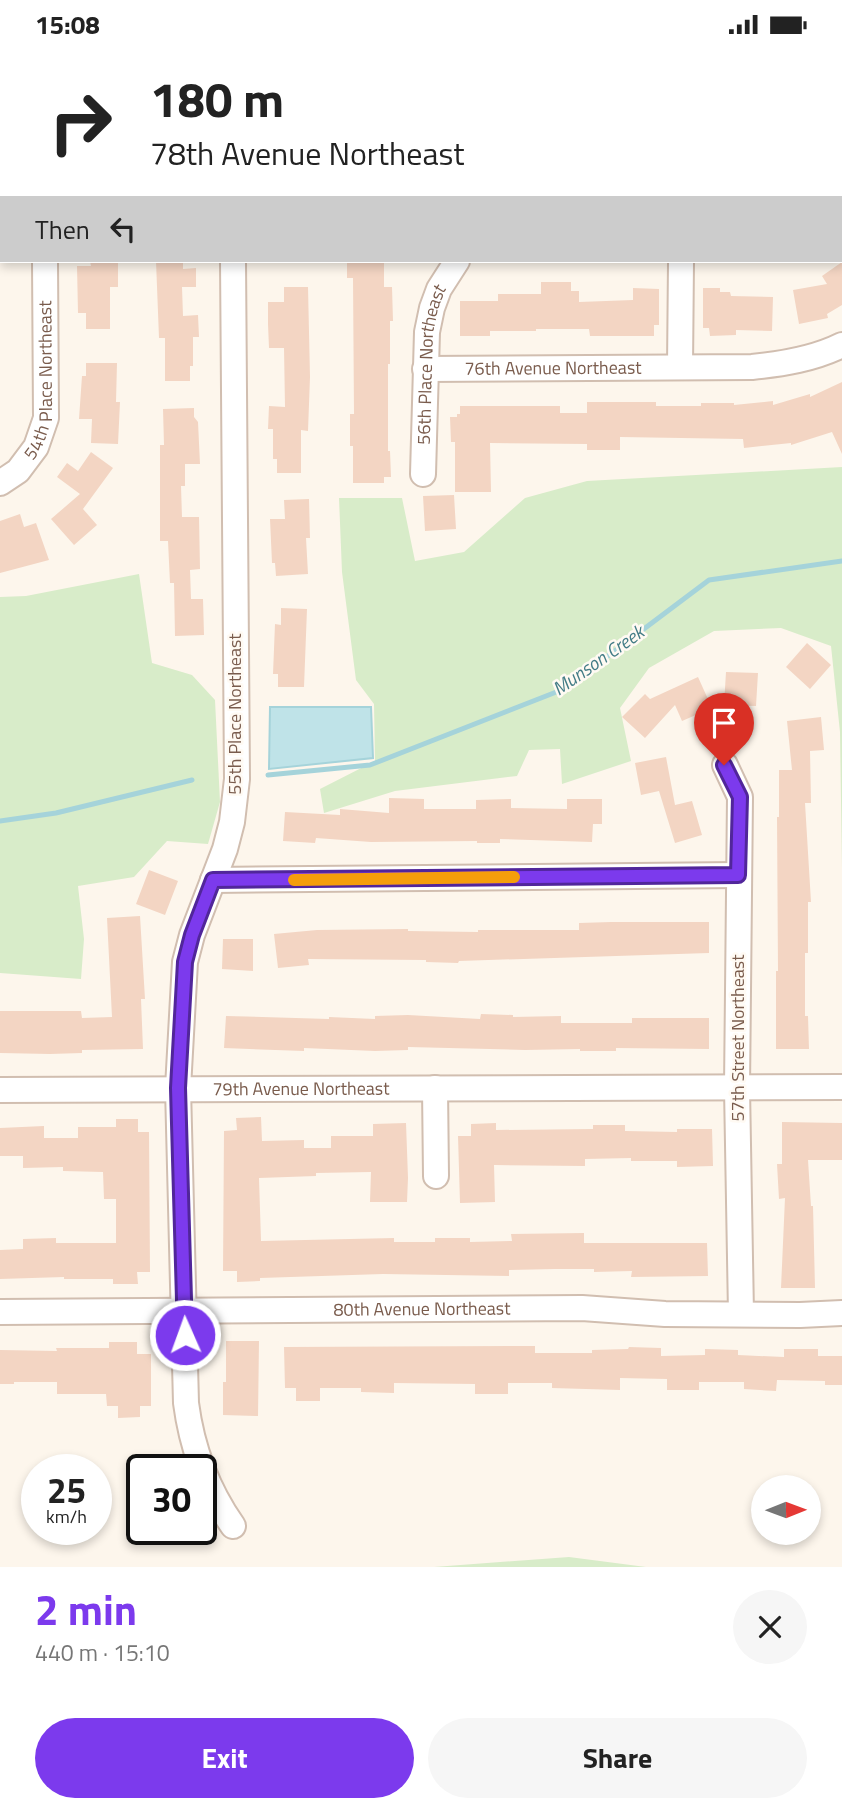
<!DOCTYPE html>
<html lang="en">
<head>
<meta charset="utf-8">
<style>
  :root { --surface:#fff; --page:#f6f6f6; --text:#222; --muted:#767676; --accent:#7c3aed }
  body { margin:0; font-family:"Titillium Web",sans-serif; background:var(--page); color:var(--text); height:100vh; display:flex; flex-direction:column; font-size:26px; white-space:nowrap }
  * { box-sizing:border-box; margin:0 }
  p { font-size:23px; color:var(--muted) }
  .icon { flex:none; width:38px; height:38px; fill:none; stroke:currentColor; stroke-width:2; stroke-linecap:round; stroke-linejoin:round }
  .map { position:relative; height:1518px; overflow:hidden }
  .details { display:flex; flex-direction:column; background:var(--surface); flex:1 }
  .details>* { flex:none }
  .guide { position:absolute; left:0px; top:0px; width:844px; height:214px; box-shadow:0 4px 10px #0003; background:#fff; color:var(--text); overflow:hidden }
  .needle { width:46px; rotate:89deg }
  .fabs { position:absolute; left:751px; top:1426px; display:grid; gap:14px }
  .fabs a { display:grid; place-items:center; width:70px; height:70px; border-radius:50%; background:var(--surface); box-shadow:0 4px 10px #0003; font-size:35px }
  .speed { position:absolute; left:21px; top:1405px; display:flex; gap:14px; font-size:35px; font-weight:700; text-align:center }
  .speed>* { display:grid; place-content:center; width:91px; height:91px; border-radius:50%; background:var(--surface); box-shadow:0 4px 10px #0003; line-height:1 }
  .speed small { font-size:18px; font-weight:400 }
  .speed .limit { border:4px solid #111; border-radius:10px; background:#fff; color:#111 }
  .pin { position:absolute; display:grid; place-items:center; width:60px; height:60px; color:#fff; margin:-72px -30px; border-radius:50% 50% 50% 0; rotate:-45deg; box-shadow:0 0 7px #0007 }
  .pin .icon { rotate:45deg }
  .me { position:absolute; width:77px; margin:-38px; rotate:358deg; stroke-linejoin:round; filter:drop-shadow(0 0 5px #0008) }
  .turn { display:flex; align-items:center; gap:24px; height:147px; padding:0 35px; font-size:32px }
  .turn .icon { width:91px; height:91px; stroke-width:2.5 }
  .turn b { display:block; font-size:49px; line-height:60px }
  .then { display:flex; align-items:center; height:66px; padding:0 35px; background:#0003; gap:14px; font-size:26px }
  .round { display:grid; place-items:center; flex:none; width:74px; height:74px; border-radius:37px; background:var(--page) }
  .overview { display:flex; align-items:center; justify-content:space-between; height:119px; padding:0 35px }
  h1 { font-size:42px; font-weight:700; line-height:52px; color:var(--accent) }
  .cta { display:flex; gap:14px; margin-top:auto; padding:14px 35px }
  .cta a { flex:1; height:80px; border-radius:42px; background:var(--accent); color:#fff; font-size:28px; font-weight:700; line-height:80px; text-align:center }
  .cta a+a { background:var(--page); color:var(--text) }
  .status { display:flex; justify-content:space-between; align-items:center; height:49px; padding:0 35px; background:var(--surface); direction:ltr }
  .status svg { height:19px; fill:currentColor }
  .map>svg:first-child { display:block }
  .green { fill:#d8ecc9 }
  .water { fill:#bfe3e8; stroke:#a5d3da; stroke-width:2 }
  .lines { fill:none; stroke-linecap:round; stroke-linejoin:round }
  .stream { stroke:#a5d3da; stroke-width:5 }
  .building { fill:#f3d5c3 }
  .minor-casing { stroke:#d1beb0; stroke-width:28 }
  .minor { stroke:#fff; stroke-width:24 }
  .route-casing { stroke:#51269a; stroke-width:18 }
  .route { stroke:#7c3aed; stroke-width:12 }
  .slow { stroke:#f59e0b; stroke-width:12 }
  .labels { text-anchor:middle; stroke-width:5; stroke-linejoin:round; paint-order:stroke }
  .street-label { font-size:18px; fill:#7a5c4d; stroke:#fffaf3 }
  .water-label { font-size:19px; font-style:italic; fill:#437c86; stroke:#fffaf3 }
</style>
</head>
<body>
<div class="status"><b>15:08</b><svg viewBox="0 0 49 12"><path d="M0 12V9h3v3zM5 12V6h3v6zM10 12V3h3v9zM15 12V0h3v12zM26 1h20v11H26zM47 4h2v5h-2z"/></svg></div>
<div class="map">
<svg width="842" height="1518" viewBox="0 0 842 1518">
  <rect width="100%" height="100%" fill="#fdf6ec"/>
  <path class="green" d="M842 418V820L840 683 831 597 781 579 714 582 649 619 620 659 631 712 562 735 560 700 529 701 517 727 395 742 324 764 320 740 375 712 374 655 356 631 342 523 339 449H402L415 512 464 503 525 449 587 432Z
    M139 525 152 614 192 626 215 651 220 753 208 795 167 792 134 828 78 837 84 890 81 930 0 924V548L26 547Z
    M569 1508 646 1518H434Z"/>
  <path class="water" d="M270 658H371L373 709 269 720Z"/>
  <g class="lines">
    <path class="stream" d="M268 726 370 716 564 640 709 531 842 512
      M0 772 56 764 192 731"/>
  </g>
  <path class="building" d="M90 212H118V238H110V280H86V264H78L77 217H91Z
    M156 212H183V220L196 219V238H182L183 267 198 266 199 288H193V317H190V332H165V289H159Z
    M347 212H384V238H392L393 272H390V315H388V402H390L391 428H384V434H353V397H350V365H354L353 229H347Z
    M842 213V256L827 265 828 269 799 275 793 241 827 235 822 227Z
    M541 233H571V242H579V253L633 251V239L659 240V276H654V287H590L589 280H536V282H490V287H460V252H498V245H541Z
    M284 238H308L310 328 308 382 301 381V424H277V410H273V380H268L269 357 285 358 284 299H269L268 275V253H284Z
    M703 239H720V243H730L731 247 773 248 772 282 736 281V286L710 287 709 279H703Z
    M86 314H117L116 353H120L118 395 91 394 92 370H79L82 327H86Z
    M842 333V405L832 383 791 396V394L744 399 743 390 620 388V401H587V395L490 394 491 443H455V393H451L450 368H457V365H460V357H560V364H587V353H656V357H701V354H734V356L773 352V356L810 345V348Z
    M194 359V368L198 373 200 415H185V437H181L182 468H199L200 520 190 521 191 550H203L204 586 175 587 174 534H170L168 492H160V396H164L163 360Z
    M91 403 113 419 83 460 97 476 74 496 51 470 80 445 57 428 67 414 78 422Z
    M454 446 456 480 425 482 423 447Z
    M309 450 310 489H306L308 525 276 527 275 514H272L270 470H285L284 451Z
    M20 465 24 478 36 474 49 511 0 524V472Z
    M281 559 307 560 304 638H278V625H273L275 575 281 576Z
    M807 594 831 616 810 640 786 618Z
    M726 623 758 624 756 657 724 656Z
    M698 628 712 659 682 672 675 656 645 689 622 668 645 645 650 650Z
    M821 668 824 701 810 702 811 754H805L811 853H808V904H805V967H808L809 1000H776V922H778L777 768H779V721H792L787 672Z
    M666 708 675 756 692 752 702 786 675 794 659 742 641 746 635 714Z
    M389 749 424 750V760H476V751L511 750V759L567 760V750H602V775H593L592 793 500 790V794H477V792L371 793 316 789 315 794 283 792 285 763 340 766V760L389 764Z
    M149 821 178 832 165 866 136 855Z
    M140 867 145 950H141L143 1000 82 1001V1004L50 1005 0 1004V962H81L82 969 112 968 107 869Z
    M611 873H709V904L459 912 458 914 426 913V911L308 910 309 916 278 919 274 885 317 881 408 880V882L478 883V881H579V874Z
    M223 890H253V922L222 920Z
    M481 965 513 966V968L561 967V974H632V969H709V1000L616 999V1002H580V1000L525 1001 408 998V1001L375 1002 304 999V1002L224 999 226 967 329 970V968L375 970V967L408 966 480 970Z
    M261 1068 262 1092 304 1091V1099H331V1087H373V1075L406 1074 408 1129 407 1153H370L371 1123 316 1124V1127L259 1129 261 1192 394 1189V1193H435V1189H470V1193L512 1192 511 1185 584 1184V1194H707L708 1227 631 1228 632 1222 594 1223V1220H555L509 1221V1227L383 1225 260 1229V1232L237 1233V1222H223L224 1082 237 1081 236 1069Z
    M116 1070H138V1083H149L150 1223H137L138 1235H113V1230H64V1228L0 1230V1201L23 1200V1190L56 1189V1194H116V1150H104L103 1123 63 1122V1118L23 1119V1107H0V1079L44 1077V1089H78V1078H116Z
    M782 1073 842 1074V1111H808L811 1157H813L815 1239H781L785 1149 779 1150 777 1115H782Z
    M496 1074V1081L593 1080V1076H625V1082L677 1083V1080H712L713 1117 677 1118V1112H631V1109L585 1110V1117L494 1116 495 1153 460 1154 458 1087H471V1075Z
    M226 1292H259L258 1367 223 1366V1333H226Z
    M109 1293H137V1305H151V1357H140V1368L118 1369V1357H107L106 1345H57V1333H14V1335H0V1301L57 1302 56 1299H109Z
    M535 1297V1304H592V1301L628 1300 629 1298 661 1299V1307L705 1306V1300L738 1301V1306L784 1308V1300H818V1307H842V1336H825V1332L777 1331 776 1342 744 1340V1333H699V1341H667V1330L620 1329V1341L552 1339V1334H508V1345H475V1335L394 1334V1344L361 1343V1339H320V1352H296V1339H285L284 1298Z"/>
  <g class="lines">
    <g class="minor-casing">
      <g id="minor">
        <path d="M502 0V2"/>
        <path d="M711 2 713 0"/>
        <path d="M0 174H2"/>
        <path d="M233 212 237 730 232 773 225 800 192 886 185 913 178 1039 186 1354C192 1400 207 1440 233 1477"/>
        <path d="M680 318 681 213"/>
        <path id="s1" d="M425 320 752 318C783 315 814 310 842 296"/>
        <path id="s2" d="M423 425 427 283 432 259 439 240 457 212"/>
        <path id="s3" d="M0 434 18 422 36 398 46 369 45 212"/>
        <path d="M725 716 740 748 737 1039 741 1265"/>
        <path d="M213 831 738 826"/>
        <path d="M435 1039 436 1127"/>
        <path id="s4" d="M0 1041 842 1038"/>
        <path id="s5" d="M0 1263 582 1259 665 1265 800 1266 842 1264"/>
      </g>
    </g>
    <use href="#minor" class="minor"/>
  </g>
  <g class="lines">
    <g class="route-casing">
      <path id="route" d="M185 1286 178 1039 185 913 192 886 213 831 738 826 740 748 724 716"/>
    </g>
    <use href="#route" class="route"/>
    <path class="slow" d="M294 831 514 828"/>
  </g>
  <g class="labels">
    <g class="street-label">
      <text dy="6" stroke="none"><textPath href="#s2" startOffset="110">56th Place Northeast</textPath></text>
      <text dy="6" stroke="none"><textPath href="#s1" startOffset="128">76th Avenue Northeast</textPath></text>
      <text dy="6" stroke="none"><textPath href="#s3" startOffset="119">54th Place Northeast</textPath></text>
      <text transform="translate(235 665) rotate(-90)" y="6">55th Place Northeast</text>
      <text transform="translate(738 989) rotate(-90)" y="6">57th Street Northeast</text>
      <text dy="6" stroke="none"><textPath href="#s4" startOffset="301">79th Avenue Northeast</textPath></text>
      <text dy="6" stroke="none"><textPath href="#s5" startOffset="422">80th Avenue Northeast</textPath></text>
    </g>
    <g class="water-label">
      <text transform="translate(598 611) rotate(-35)" y="7">Munson Creek</text>
    </g>
  </g>
</svg>
<div class="fabs">
<a><svg class="needle" viewBox="-14 -14 28 28"><path d="M0-13l5 13h-10z" fill="#e53935"/><path d="M0 13l5-13h-10z" fill="#767676"/></svg></a>
</div>
<div class="speed"><div>25<small>km/h</small></div><div class="limit">30</div></div>
<div class="pin" style="left:724px;top:716px;background:#d93025"><svg class="icon" aria-label="arrive" viewBox="0 0 24 24"><path d="M6 21V4h12l-3 4 3 4H6"/></svg></div>
<svg class="me" style="left:185px;top:1286px" viewBox="-20 -20 40 40"><circle r="17" fill="#7c3aed" stroke="#fff" stroke-width="3"/><path d="M0-11L8 9 0 5-8 9z" fill="#fff"/></svg>
<div class="guide">
<div class="turn"><svg class="icon" aria-label="right" viewBox="0 0 24 24"><path d="M7 20v-9h11M14 6l5 5-5 5"/></svg><div><b>180 m</b>78th Avenue Northeast</div></div>
<div class="then">Then<svg class="icon" aria-label="left" viewBox="0 0 24 24"><path d="M17 20v-9H6M10 6l-5 5 5 5"/></svg></div>
</div>
</div>
<section class="details">
<div class="overview"><div><h1>2 min</h1><p>440 m · 15:10</p></div><a class="round"><svg class="icon" aria-label="close" viewBox="0 0 24 24"><path d="M6 6l12 12M18 6L6 18"/></svg></a></div>
<div class="cta"><a>Exit</a><a>Share</a></div>
</section>
</body>
</html>
